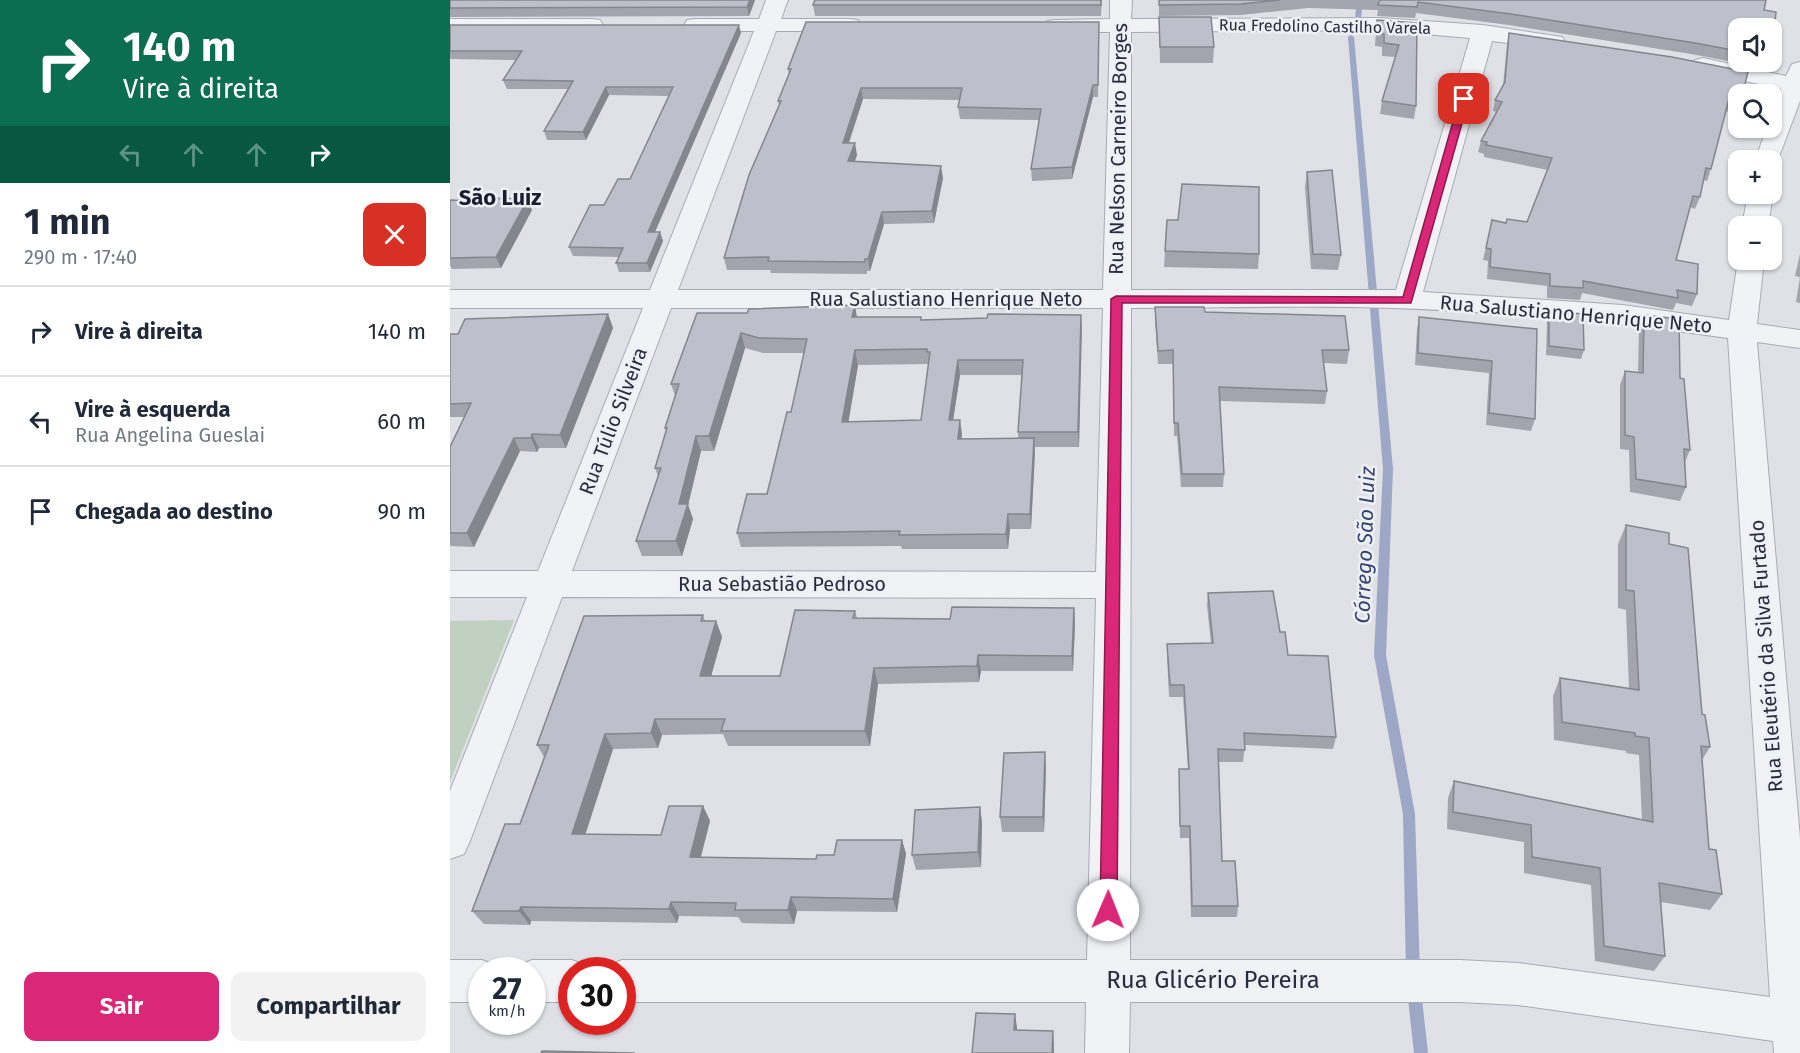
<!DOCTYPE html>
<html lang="pt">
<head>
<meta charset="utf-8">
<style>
  :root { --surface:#fff; --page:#f2f2f3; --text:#1f2937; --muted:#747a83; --line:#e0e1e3; --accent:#db2777 }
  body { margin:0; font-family:"Fira Sans",sans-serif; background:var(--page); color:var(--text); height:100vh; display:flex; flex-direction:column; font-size:22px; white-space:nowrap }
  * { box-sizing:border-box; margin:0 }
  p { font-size:20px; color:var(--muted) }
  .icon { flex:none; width:33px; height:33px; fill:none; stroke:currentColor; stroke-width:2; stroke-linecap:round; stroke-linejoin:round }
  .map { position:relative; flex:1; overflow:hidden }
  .sheet { display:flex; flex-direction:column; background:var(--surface); width:450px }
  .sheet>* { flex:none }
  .banner { background:#0b6e4f; color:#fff; overflow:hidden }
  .fabs { position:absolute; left:1278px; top:18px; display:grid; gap:12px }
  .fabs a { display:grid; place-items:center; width:54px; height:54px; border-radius:12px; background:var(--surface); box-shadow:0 2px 4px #0004; font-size:30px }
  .speed { position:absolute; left:18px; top:957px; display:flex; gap:12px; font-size:30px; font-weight:700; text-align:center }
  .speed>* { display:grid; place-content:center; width:78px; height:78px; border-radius:50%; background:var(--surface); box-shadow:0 2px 4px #0004; line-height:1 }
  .speed small { font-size:15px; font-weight:400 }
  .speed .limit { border:9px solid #d22; background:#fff; color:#111 }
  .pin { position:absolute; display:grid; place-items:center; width:51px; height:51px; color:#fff; margin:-26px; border-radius:12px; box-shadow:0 3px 9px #0006 }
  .me { position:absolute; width:66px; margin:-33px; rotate:1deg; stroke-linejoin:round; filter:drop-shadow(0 0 4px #0008) }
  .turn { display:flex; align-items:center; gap:21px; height:126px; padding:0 24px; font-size:27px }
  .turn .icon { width:78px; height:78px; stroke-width:2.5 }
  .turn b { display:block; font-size:42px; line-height:51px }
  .lanes { display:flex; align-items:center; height:57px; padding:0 24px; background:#0003; justify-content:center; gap:30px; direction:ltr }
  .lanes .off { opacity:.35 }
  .round { display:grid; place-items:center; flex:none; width:63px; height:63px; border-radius:12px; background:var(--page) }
  .headline { display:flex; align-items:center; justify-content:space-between; height:102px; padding:0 24px }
  h1 { font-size:36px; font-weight:700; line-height:45px }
  .button { display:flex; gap:12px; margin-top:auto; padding:12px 24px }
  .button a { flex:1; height:69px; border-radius:12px; background:var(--accent); color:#fff; font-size:24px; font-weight:700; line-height:69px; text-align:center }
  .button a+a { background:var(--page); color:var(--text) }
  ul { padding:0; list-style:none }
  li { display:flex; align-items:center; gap:18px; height:90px; padding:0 24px; border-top:2px solid var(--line) }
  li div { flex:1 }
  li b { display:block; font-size:22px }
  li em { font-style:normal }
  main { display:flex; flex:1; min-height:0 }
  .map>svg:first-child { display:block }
  .green { fill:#c1d1c1 }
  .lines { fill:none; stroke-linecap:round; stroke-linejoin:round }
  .stream { fill:#9ca8c6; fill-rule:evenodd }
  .minor-casing { stroke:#a8abb4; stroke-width:2 }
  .minor { fill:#f1f2f6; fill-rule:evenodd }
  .wall { fill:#a3a4ae; fill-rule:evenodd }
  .shaded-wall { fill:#84868d }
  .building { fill:#bdbfca; stroke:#84868d; stroke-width:1.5; fill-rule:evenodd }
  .route { fill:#db2777; stroke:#8e194d; stroke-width:1.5 }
  .labels { text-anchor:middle; stroke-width:5; stroke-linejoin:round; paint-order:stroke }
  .far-street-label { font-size:16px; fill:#292c3e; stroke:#eef0f5 }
  .street-label { font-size:20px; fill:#292c3e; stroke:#eef0f5 }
  .water-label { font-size:21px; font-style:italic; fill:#35436f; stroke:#eef0f5 }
  .far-district-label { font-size:22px; font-weight:bold; fill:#1b1e2e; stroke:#eef0f5 }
  .near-street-label { font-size:24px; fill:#292c3e; stroke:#eef0f5 }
</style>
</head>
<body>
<main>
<section class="sheet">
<div class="banner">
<div class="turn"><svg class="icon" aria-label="right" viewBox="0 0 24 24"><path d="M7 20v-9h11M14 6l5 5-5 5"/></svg><div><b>140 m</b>Vire à direita</div></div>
<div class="lanes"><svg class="icon off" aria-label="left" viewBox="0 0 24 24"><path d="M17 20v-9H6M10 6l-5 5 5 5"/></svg><svg class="icon off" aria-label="ahead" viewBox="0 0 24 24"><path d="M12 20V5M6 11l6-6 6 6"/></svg><svg class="icon off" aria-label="ahead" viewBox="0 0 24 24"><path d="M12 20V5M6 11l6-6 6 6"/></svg><svg class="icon" aria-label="right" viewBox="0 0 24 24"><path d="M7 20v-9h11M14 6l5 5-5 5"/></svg></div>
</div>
<div class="headline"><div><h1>1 min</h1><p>290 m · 17:40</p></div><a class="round" style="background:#d93025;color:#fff"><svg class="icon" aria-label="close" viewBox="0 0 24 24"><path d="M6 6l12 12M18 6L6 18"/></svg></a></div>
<ul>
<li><svg class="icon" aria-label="right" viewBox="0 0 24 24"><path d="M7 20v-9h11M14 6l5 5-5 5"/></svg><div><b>Vire à direita</b></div><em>140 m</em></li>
<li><svg class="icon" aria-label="left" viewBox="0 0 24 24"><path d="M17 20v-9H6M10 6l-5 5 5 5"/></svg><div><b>Vire à esquerda</b><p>Rua Angelina Gueslai</p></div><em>60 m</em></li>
<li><svg class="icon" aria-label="arrive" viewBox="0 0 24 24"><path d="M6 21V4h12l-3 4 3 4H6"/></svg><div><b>Chegada ao destino</b></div><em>90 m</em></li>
</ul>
<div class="button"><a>Sair</a><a>Compartilhar</a></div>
</section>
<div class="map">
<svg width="1350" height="1053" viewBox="0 0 1350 1053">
  <rect width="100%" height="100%" fill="#dfe1e7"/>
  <path class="green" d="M64 620 0 782V621Z"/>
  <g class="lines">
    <path class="stream" d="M907 0H913L911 18 908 20 905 18Z
      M901 35 904 37 943 469 936 655 965 814 970 974 968 979 963 981 958 979 956 974 953 814 924 655 933 469 898 37Z
      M964 983 969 985 971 990 978 1053H964L957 990 959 985Z"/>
    <g class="minor-casing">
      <path id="minor" d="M316 0H338L331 19H400L408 20 411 25 408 30 400 31H326L228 290H653L660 32H605L597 31 594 26 597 21 605 20 660 19V0H682L681 19 929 18 1033 25 1112 37 1115 42 1112 47 1104 49 1042 41 973 292 1173 305 1279 320 1288 260H1314L1307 324 1350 330V348L1307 342 1350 838V1053H1324L1323 1041 1068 1005 1010 1002H680L679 1053H635L636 1002H172V970H155L157 966 172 960H637L646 598 112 597 20 841 14 854 0 859V791L77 597H0V571H88L193 308H0V290H200L304 31H245L237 30 234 25 237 20 245 19H309ZM929 30 1020 38 946 290H681V32ZM221 308H653L646 572 122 571ZM681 308C768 308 857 305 944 308 1056 312 1167 322 1278 338L1320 997 1068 963 1010 960H680Z
        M0 19H142L150 20 153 25 150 30 142 31H0Z
        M1253 58 1336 76 1342 64 1350 62V101L1326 165 1322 166V160H1305L1317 128H1322V115L1331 89 1245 70 1242 65 1245 60Z
        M1322 192 1323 194 1318 226H1292L1298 194Z
        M0 960H32L47 966 49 970H32V1002H0Z
        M82 960H122L137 966 139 970H122V1002H82V970H65L67 966Z"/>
    </g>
    <use href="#minor" class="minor"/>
  </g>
  <path class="wall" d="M0 0H305L299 16 0 17Z
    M652 0 651 16H365L363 5Z
    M709 0H1316L1288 28V62H1318L1317 65 1300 62 1299 65 1241 54 1059 25 966 13 965 18 927 16 928 10 858 8 790 15 709 16Z
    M709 17 764 47 763 63H710Z
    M927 20 967 23 966 106 964 119 930 114 932 101 946 57 932 56V47L925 46 926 32Z
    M0 25 291 33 205 232H210L213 241 200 272H169L166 263 169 257 123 256 119 247 154 205 180 179 219 96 159 95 136 140H97L94 131 118 89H57L53 80 66 60 0 59Z
    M649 33 648 97H643L622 179 582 181 581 169 589 120 510 119 508 107 510 100 413 99 399 143 407 155 405 161 493 178 484 223 434 224 420 271H417V274L321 273 320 270H277L274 258 329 105 328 101 339 75 338 69Z
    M1059 33 1294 88 1292 94H1288V99L1285 98 1280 112 1276 111 1261 169 1257 181 1253 180 1250 197 1245 209 1240 207 1226 260 1247 294 1242 306 1226 303 1223 310 1132 293 1130 300 1097 298V286L1037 279 1038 261 1033 260 1042 220 1056 223 1077 222 1098 170 1034 157V154L1028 152 1031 141 1046 112 1043 111 1045 100 1053 85 1057 44Z
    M857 172 891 255 888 270 861 269 855 187Z
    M0 200 82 210 51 268 2 269 0 265Z
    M715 251 809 254 808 269 714 267Z
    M1350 254V303L1346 302 1350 277 1345 276Z
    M405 305 407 317H471V320L631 315 629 447H585L581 529H560L558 549H452L451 546 291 547 287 533 317 494 341 412 354 353H313L295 348 264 451H251L238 505 243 519 232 556H192L186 541 208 476 205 468 216 431 215 428 225 396 221 384 297 313ZM479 364 471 420 398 422 408 365ZM510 375H572L568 432V438L511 439 512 434 503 420Z
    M705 307 755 312 899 350 897 364 874 363 877 391 875 404 770 401 774 474 773 487H731L727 436H724L723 364H708L705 320Z
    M1099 311 1134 350 1131 359 1096 355 1097 320Z
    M158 314 163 328 116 448H89L87 452 70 451 24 547 0 546V447L15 417H0V334H8Z
    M1194 315 1230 378 1240 450 1235 462 1236 487 1230 501 1180 492 1179 450 1170 449V385L1175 371 1188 373 1189 329Z
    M969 317 1087 329 1085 419 1081 431 1036 425 1039 373 965 365 967 329Z
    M1176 525 1219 544 1252 714 1260 747 1252 760 1259 849 1272 894 1260 910 1211 902 1215 956 1204 971 1145 961 1141 885 1074 873V842L997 829 998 798 1004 781 1192 820 1189 755 1176 753V751L1104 740 1103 696 1110 678 1179 689 1176 610 1168 608V544Z
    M758 593 830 632 838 655 886 737 883 749 795 745 793 762H769L772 861 788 906 787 917H741L739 838H730L729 769H738L733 697H719L717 656V644L761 643 757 606Z
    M624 608 625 624 623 671H531L529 682 428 684 420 746H278L273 734 212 735 208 748 163 749 135 834 211 835 253 806 260 821 251 857 366 859 452 840 456 854 447 912 347 911 344 924 292 923 288 917 229 916 227 923 81 921 80 925 34 924 22 911 70 824 94 757 87 745 253 615 255 621H266L272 637 261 676H330L405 611 407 618 500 619Z
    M596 768 594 832H552L550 817Z
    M530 807 532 823 531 867 466 870 462 855Z"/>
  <path class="shaded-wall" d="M300 0H305L299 16 297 7Z
    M289 25 291 33 201 241 198 232Z
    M643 85V97L622 179V167Z
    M156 87 159 95 136 140 133 132Z
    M411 88 413 99 395 154 393 143Z
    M405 143 407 155 400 173 398 161Z
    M491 166 493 178 484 223 482 211Z
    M78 199 82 210 51 268 46 257Z
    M432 212 434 224 420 271 418 259Z
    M210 232 213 241 200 272 197 263Z
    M405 305 407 320 402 317Z
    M158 314 163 328 116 448 110 435Z
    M631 315 632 329 629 447 628 432Z
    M291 333 295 348 264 451 259 436Z
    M405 350 408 365 396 437 392 422Z
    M508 360 510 375 501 434 499 420Z
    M510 420 512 434 510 454 508 439Z
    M82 434 89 448 87 452 81 438Z
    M246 436 251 451 238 505 243 519 232 556 226 541 229 504Z
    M64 438 70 451 24 547 17 533Z
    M584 438 585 453 581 529 580 514Z
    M558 514 560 529 558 549 556 534Z
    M624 608 625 624 623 671 622 656Z
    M266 621 272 637 257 691 250 676Z
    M528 655 531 671 529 682 527 666Z
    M424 668 428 684 420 746 415 731Z
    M205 719 212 735 208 748 201 733Z
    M155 734 163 749 131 848 122 834Z
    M595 752 596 768 594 832 593 817Z
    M253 806 260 821 247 871 240 857Z
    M530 807 532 823 531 867 528 852Z
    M452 840 456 854 447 912 443 899Z
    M341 897 347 911 344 924 338 910Z
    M221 902 229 916 227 923 219 909Z
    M71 907 81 921 80 925 69 911Z
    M565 1014 567 1027 566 1043 564 1030Z
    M603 1031 604 1044V1053H602Z"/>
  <path class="building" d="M0 0H300L297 7 0 8Z
    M365 0H651V5H363Z
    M709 0H830L791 4 709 5Z
    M930 0H1316L1314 10 1326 12 1325 22H1328L1322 52V28H1288V51L1245 43 1061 14 968 2 967 7 928 5Z
    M709 17H761L764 47H710Z
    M927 20 967 23 966 106 932 101 949 45 934 43V34H927Z
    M356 22H649L648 85H643L622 167 581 169 591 109 508 107 512 88H411L393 143H405L398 161 491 166 482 211 432 212 418 259H415V262L318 261 319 257 274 258 299 175 331 101H328L341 69H338Z
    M0 25H289L198 232H210L197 263H166L173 248 119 247 140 205H154L168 179H180L223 87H156L133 132 94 131 123 81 53 80 72 51H0Z
    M1059 33 1222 57 1298 72 1294 88 1288 86 1285 101 1279 99 1261 169 1256 168 1250 197 1243 196 1226 260 1248 264 1247 294 1227 290 1228 298 1133 281V288L1100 286V274L1040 267 1041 249 1036 248 1042 220 1056 223 1057 219 1077 222 1102 158 1036 145 1037 142 1031 141 1052 102 1045 100 1055 82Z
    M882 170 891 255 863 254 857 172Z
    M732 184 809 187V254L715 251 717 220H728Z
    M29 198 78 199 46 257 0 258V200L28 201Z
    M405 305 402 317H471V320L537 318 538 314 631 315 628 432H568L573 360H508L499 420H510L508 439 584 438 580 514H558L556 534 449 535 450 531 287 533 297 494H317L337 412H341L357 339 309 338 291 333 259 436H246L229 504H238L226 541H186L211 468H205L217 428H215L229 384H221L247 313H297L299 309ZM477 349V352H480L471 420 392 422 405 350Z
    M705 307H754L755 312 895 316 899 350H872L877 391 769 387 774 474H732L728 423H724L723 350 708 351Z
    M1099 311 1133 314 1134 350 1099 346Z
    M158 314 110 435 82 434 81 438H64L17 533H0V447L21 403 0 404V334H8L15 319Z
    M1194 315 1229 319 1230 378 1234 379 1240 450 1234 449 1236 487 1186 479 1184 437 1175 435V371L1193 373Z
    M969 317 1087 329 1085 419 1039 413 1042 361 968 353Z
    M1176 525 1219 533V544L1238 548 1252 714 1255 715 1260 747 1251 746 1259 849 1266 850 1272 894 1209 883 1215 956 1154 946 1150 868 1082 857 1081 825 1003 812 1004 781 1203 822 1199 738 1185 736V733L1112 722 1110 678 1189 690 1184 591 1176 590Z
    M823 591 830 632H835L838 655 878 656 886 737 794 733 795 750 768 749 772 861H785L788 906H742L740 826H730L729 769H739L734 685H720L717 644 763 643 758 593Z
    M502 607 624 608 622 656 528 655 527 666 424 668 415 731H271L275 719H205L201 733 155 734 122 834 211 835 219 806H253L240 857 366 859 367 855H384L387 840H452L443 899 341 897 338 910H285L286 903 221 902 219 909 71 907 69 911H22L55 824H70L99 745H87L134 616 253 615 251 621H266L250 676H330L345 610 405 611 403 618 500 619Z
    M595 752 593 817H550L554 753Z
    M530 807 528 852 462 855 465 810Z
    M526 1013 565 1014 564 1030 603 1031 602 1053H522Z
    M92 1051 185 1053H91Z"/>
  <path class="route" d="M1010 97 1019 99 961 303H672L667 910 665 916 658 918 652 916 650 910 661 299 666 296 953 297Z"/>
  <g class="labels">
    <g class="far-street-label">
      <text transform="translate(875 26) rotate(1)" y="6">Rua Fredolino Castilho Varela</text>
    </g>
    <g class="street-label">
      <text transform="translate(668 149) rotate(-89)" y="7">Rua Nelson Carneiro Borges</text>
      <text x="496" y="306">Rua Salustiano Henrique Neto</text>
      <text transform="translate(1126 314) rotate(5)" y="7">Rua Salustiano Henrique Neto</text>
      <text transform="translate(163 421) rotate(-69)" y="7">Rua Túlio Silveira</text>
      <text x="332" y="591">Rua Sebastião Pedroso</text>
      <text transform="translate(1316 656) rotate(-94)" y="7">Rua Eleutério da Silva Furtado</text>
    </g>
    <g class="water-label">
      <text transform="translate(915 545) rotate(-88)" y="7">Córrego São Luiz</text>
    </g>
    <g class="far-district-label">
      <text x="50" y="205">São Luiz</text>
    </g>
    <g class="near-street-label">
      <text x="763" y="988">Rua Glicério Pereira</text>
    </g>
  </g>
</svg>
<div class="fabs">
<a><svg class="icon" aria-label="sound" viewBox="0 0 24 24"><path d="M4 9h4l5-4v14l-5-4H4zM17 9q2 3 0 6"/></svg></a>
<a><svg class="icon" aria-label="search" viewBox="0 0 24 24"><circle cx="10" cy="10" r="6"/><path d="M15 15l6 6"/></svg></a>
<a>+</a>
<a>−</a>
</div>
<div class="speed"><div>27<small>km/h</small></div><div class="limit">30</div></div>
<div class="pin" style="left:1014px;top:99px;background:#d93025"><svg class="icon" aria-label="arrive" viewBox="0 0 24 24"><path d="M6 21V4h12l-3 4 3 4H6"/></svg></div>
<svg class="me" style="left:658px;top:910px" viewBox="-20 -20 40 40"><circle r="19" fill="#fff"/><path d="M0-13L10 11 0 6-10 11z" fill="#db2777"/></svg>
</div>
</main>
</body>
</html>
